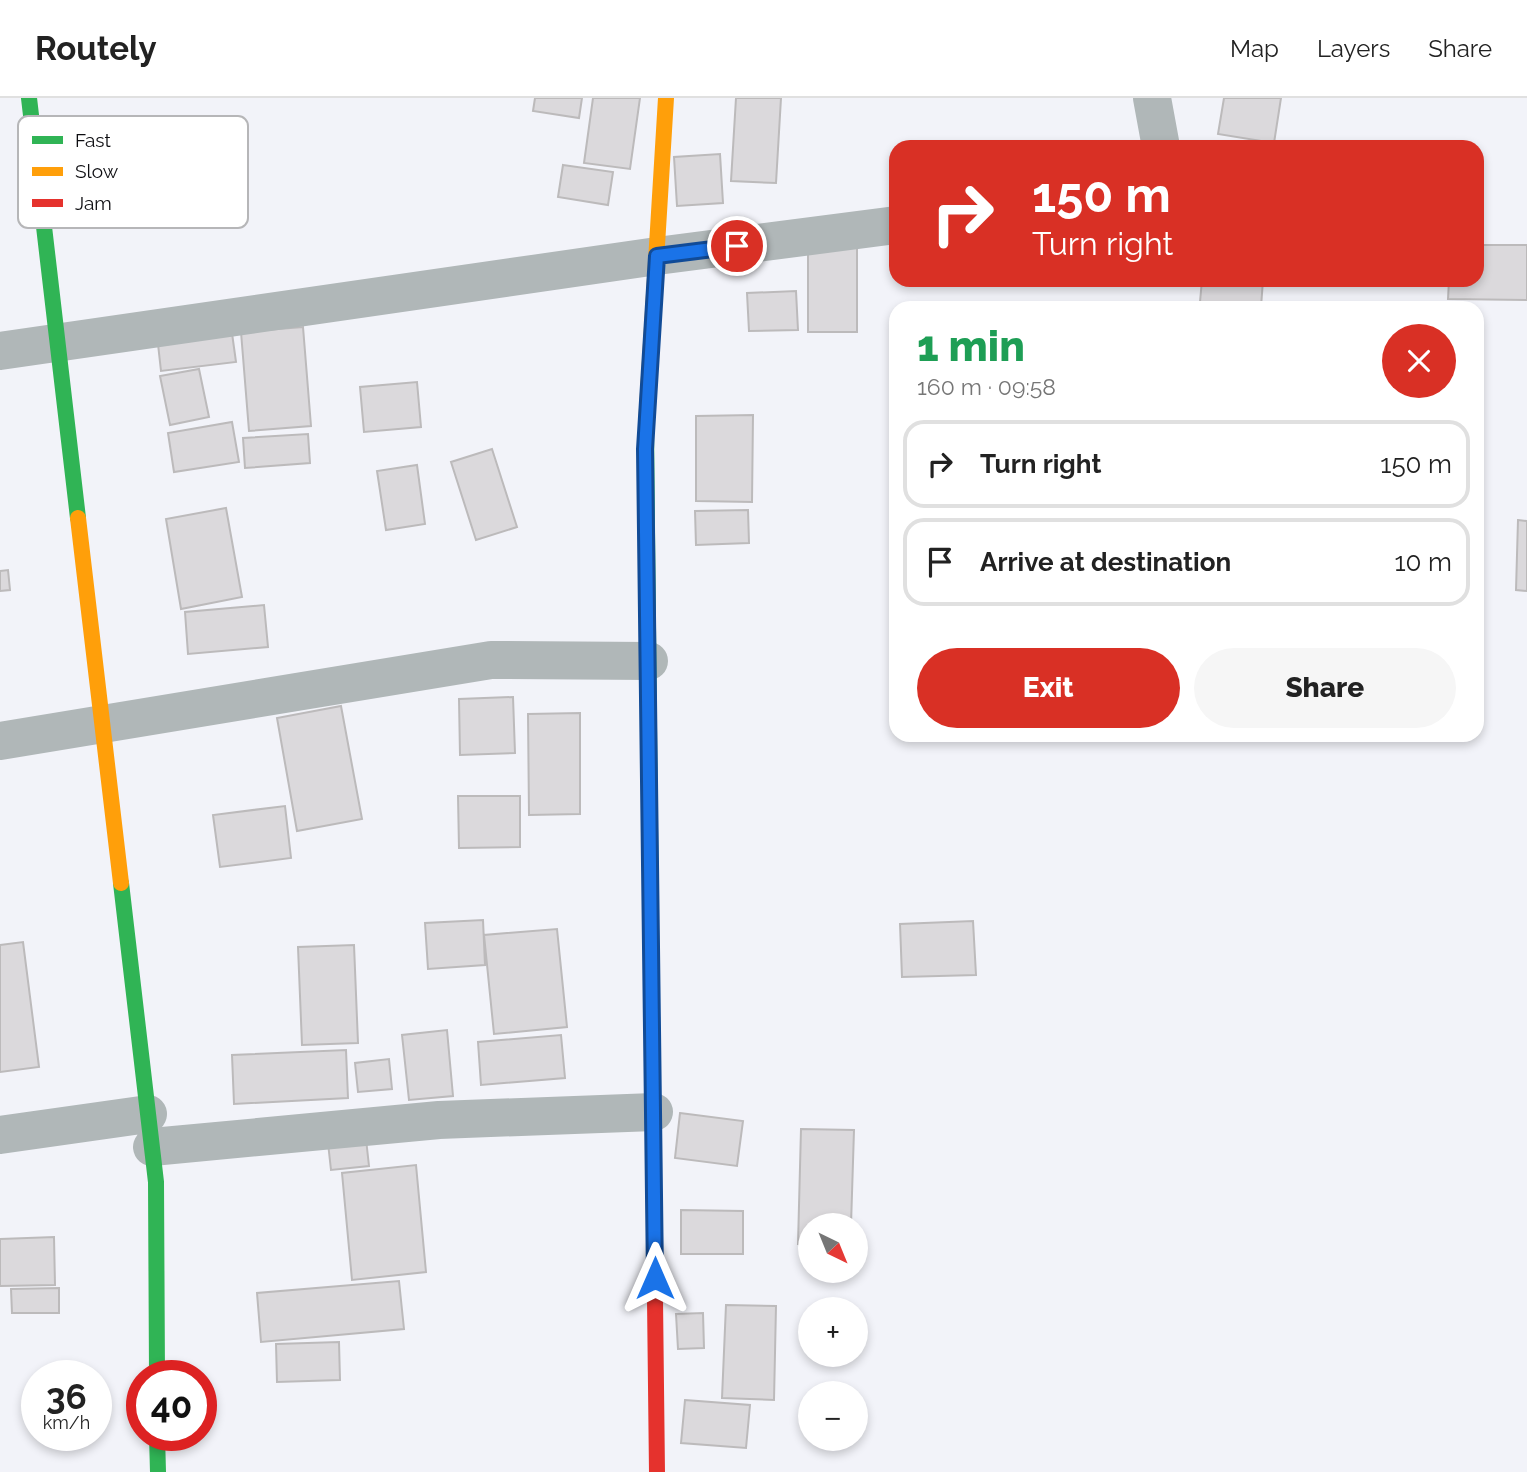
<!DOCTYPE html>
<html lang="en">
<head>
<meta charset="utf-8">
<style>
  :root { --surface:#fff; --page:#f6f6f6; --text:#222; --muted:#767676; --line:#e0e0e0; --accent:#d93025 }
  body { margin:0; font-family:Raleway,sans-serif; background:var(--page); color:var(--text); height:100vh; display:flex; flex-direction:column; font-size:26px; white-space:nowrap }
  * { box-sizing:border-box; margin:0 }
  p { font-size:23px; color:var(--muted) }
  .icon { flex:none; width:38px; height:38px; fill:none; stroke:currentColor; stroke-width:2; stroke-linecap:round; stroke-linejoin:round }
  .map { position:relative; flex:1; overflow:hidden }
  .side { position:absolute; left:889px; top:203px; width:595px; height:441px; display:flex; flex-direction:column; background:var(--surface); border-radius:21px; box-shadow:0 4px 10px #0003 }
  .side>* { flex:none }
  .guide { position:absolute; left:889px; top:42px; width:595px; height:147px; border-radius:21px; box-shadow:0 4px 10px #0003; background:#d93025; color:#fff; overflow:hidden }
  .needle { width:46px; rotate:137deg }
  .tools { position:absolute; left:798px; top:1115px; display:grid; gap:14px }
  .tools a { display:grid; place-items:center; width:70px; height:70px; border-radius:50%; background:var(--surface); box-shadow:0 4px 10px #0003; font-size:35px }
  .speed { position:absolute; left:21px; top:1262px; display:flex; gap:14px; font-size:35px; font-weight:700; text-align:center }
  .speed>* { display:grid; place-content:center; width:91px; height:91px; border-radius:50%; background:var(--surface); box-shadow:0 4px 10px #0003; line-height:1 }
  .speed small { font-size:18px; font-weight:400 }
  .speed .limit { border:10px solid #d22; background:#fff; color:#111 }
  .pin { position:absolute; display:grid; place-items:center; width:60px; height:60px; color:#fff; margin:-30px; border:4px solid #fff; border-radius:50%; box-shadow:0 2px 7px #0007 }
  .me { position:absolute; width:77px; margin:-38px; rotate:0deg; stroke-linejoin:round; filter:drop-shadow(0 0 5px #0008) }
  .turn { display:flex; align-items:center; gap:24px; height:147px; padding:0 28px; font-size:32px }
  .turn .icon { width:91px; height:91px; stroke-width:2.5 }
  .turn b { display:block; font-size:49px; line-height:60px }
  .round { display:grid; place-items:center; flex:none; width:74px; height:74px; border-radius:37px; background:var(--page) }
  .head { display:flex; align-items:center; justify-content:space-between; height:119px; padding:0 28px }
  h1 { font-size:42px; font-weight:800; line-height:52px; color:#1e9e55 }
  .action { display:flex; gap:14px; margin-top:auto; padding:14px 28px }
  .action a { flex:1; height:80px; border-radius:42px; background:var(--accent); color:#fff; font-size:28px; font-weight:800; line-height:80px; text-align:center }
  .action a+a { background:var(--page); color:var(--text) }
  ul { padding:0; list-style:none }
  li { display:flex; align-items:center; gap:21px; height:88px; margin:0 14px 10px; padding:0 14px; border:4px solid var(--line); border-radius:21px }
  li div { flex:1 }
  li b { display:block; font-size:26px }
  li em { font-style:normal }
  header { display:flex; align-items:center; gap:42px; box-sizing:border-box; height:98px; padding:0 35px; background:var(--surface); border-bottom:2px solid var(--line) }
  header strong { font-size:33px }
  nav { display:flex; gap:38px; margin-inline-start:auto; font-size:24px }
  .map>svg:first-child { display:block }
  .building { fill:#dbd9dc; stroke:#bcbabb; stroke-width:2 }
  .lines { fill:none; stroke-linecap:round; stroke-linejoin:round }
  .street { stroke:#b0b7b8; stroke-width:38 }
  .fast { stroke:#30b455; stroke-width:16 }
  .slow { stroke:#ff9f0a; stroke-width:16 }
  .jam { stroke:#e5322d; stroke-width:16 }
  .route-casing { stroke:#114b97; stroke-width:18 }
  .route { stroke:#1a73e8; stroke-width:12 }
  .key { fill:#fff; stroke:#b6b6b8; stroke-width:2 }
  .key-label { font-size:19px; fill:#0d0d11 }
</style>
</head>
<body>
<header>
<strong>Routely</strong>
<nav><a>Map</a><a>Layers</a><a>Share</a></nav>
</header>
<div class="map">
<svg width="1527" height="1374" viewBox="0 0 1527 1374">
  <rect width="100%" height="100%" fill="#f2f3f9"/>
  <path class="building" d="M535 0H582L579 20 533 13Z
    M593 0H640L630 71 584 65Z
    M736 0H781L776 85 731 83Z
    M1224 0H1281L1274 45 1218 36Z
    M720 56 723 105 677 108 674 59Z
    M563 67 613 74 608 107 558 99Z
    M808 143H857V234H808Z
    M1477 147H1527V202L1448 201 1449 182H1477Z
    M1202 182H1263L1261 209 1200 204Z
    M796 193 798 232 749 233 747 195Z
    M231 228 236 264 161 273 157 237Z
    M303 229 311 328 249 333 241 234Z
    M199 271 209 319 170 327 160 278Z
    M417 284 421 329 364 334 360 289Z
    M753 317 752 404 696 403V318Z
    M232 324 239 364 174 374 168 335Z
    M308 336 310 365 245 370 243 340Z
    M492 351 517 429 476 442 451 364Z
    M417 367 425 426 386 432 377 373Z
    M226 410 242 499 181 511 166 421Z
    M748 412 749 445 696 447 695 413Z
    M1518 422 1527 423V493L1516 492Z
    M8 472 10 492 0 493V473Z
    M264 507 268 549 188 556 185 514Z
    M513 599 515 655 460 657 459 601Z
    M341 608 362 721 297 733 277 620Z
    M580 615V716L529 717 528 616Z
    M458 698H520V749L459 750Z
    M285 708 291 760 220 769 213 717Z
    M483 822 485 867 428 871 425 825Z
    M973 823 976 877 902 879 900 826Z
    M557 831 567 929 494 936 484 837Z
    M23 844 39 969 0 974V847Z
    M354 847 358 945 302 947 298 849Z
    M447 932 453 998 409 1002 402 937Z
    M561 937 565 980 481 987 478 944Z
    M346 952 348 1000 234 1006 232 957Z
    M389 961 392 991 358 994 355 965Z
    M680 1015 743 1023 737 1068 675 1060Z
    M801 1031 854 1032 851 1127H810V1147L798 1146Z
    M366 1041 369 1068 331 1072 328 1045Z
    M416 1067 426 1174 352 1182 342 1075Z
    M681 1112 743 1113V1156H681Z
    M54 1139 55 1187 0 1188V1141Z
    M399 1183 404 1231 261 1244 257 1195Z
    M59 1190V1215H12L11 1191Z
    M726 1207 776 1208 774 1302 722 1300Z
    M703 1215 704 1250 678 1251 676 1216Z
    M339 1244 340 1282 277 1284 276 1246Z
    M685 1302 750 1307 746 1350 681 1345Z"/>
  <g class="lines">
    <path class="street" d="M1152 0 1161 49
      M0 253 657 158 896 127
      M0 643 491 562 649 563
      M0 1037 148 1016
      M152 1049 439 1022 654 1014"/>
    <path class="fast" d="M29 0 78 420
      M646 327 653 1029
      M121 785 156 1084 157 1278
      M157 1337 158 1374"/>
    <path class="slow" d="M646 327 666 0
      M78 420 121 785"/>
    <path class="jam" d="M653 1029 657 1374"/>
  </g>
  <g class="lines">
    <g class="route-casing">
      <path id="route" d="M655 1180 645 351 657 158 737 148"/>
    </g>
    <use href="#route" class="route"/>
  </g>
  <rect x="18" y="18" width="230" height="112" rx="10" class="key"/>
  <rect x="32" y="38" width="31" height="8" fill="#30b455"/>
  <rect x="32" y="69" width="31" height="9" fill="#ff9f0a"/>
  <rect x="32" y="101" width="31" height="8" fill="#e5322d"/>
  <g class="key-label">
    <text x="75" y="49">Fast</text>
    <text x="75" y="80">Slow</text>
    <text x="75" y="112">Jam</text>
  </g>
</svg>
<div class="tools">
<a><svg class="needle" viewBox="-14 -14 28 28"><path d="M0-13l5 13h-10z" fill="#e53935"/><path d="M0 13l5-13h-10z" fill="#767676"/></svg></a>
<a>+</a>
<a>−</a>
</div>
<div class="speed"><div>36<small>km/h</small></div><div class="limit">40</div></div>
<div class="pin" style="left:737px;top:148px;background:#d93025"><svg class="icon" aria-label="arrive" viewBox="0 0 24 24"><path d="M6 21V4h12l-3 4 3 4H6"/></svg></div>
<svg class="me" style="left:655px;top:1180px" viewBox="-20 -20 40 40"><path d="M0-17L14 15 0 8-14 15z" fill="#1a73e8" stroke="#fff" stroke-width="4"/></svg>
<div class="guide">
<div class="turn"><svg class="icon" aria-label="right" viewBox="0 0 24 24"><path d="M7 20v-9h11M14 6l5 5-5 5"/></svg><div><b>150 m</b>Turn right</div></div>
</div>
<section class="side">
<div class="head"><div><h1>1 min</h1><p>160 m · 09:58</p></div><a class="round" style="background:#d93025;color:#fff"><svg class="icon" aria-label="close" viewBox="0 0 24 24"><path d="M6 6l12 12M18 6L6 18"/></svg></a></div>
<ul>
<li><svg class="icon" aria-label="right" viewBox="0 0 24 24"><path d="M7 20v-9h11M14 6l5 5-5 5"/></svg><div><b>Turn right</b></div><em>150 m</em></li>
<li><svg class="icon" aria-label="arrive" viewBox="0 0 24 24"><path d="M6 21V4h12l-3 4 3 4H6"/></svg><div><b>Arrive at destination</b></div><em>10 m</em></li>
</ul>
<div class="action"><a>Exit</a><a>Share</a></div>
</section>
</div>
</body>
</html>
